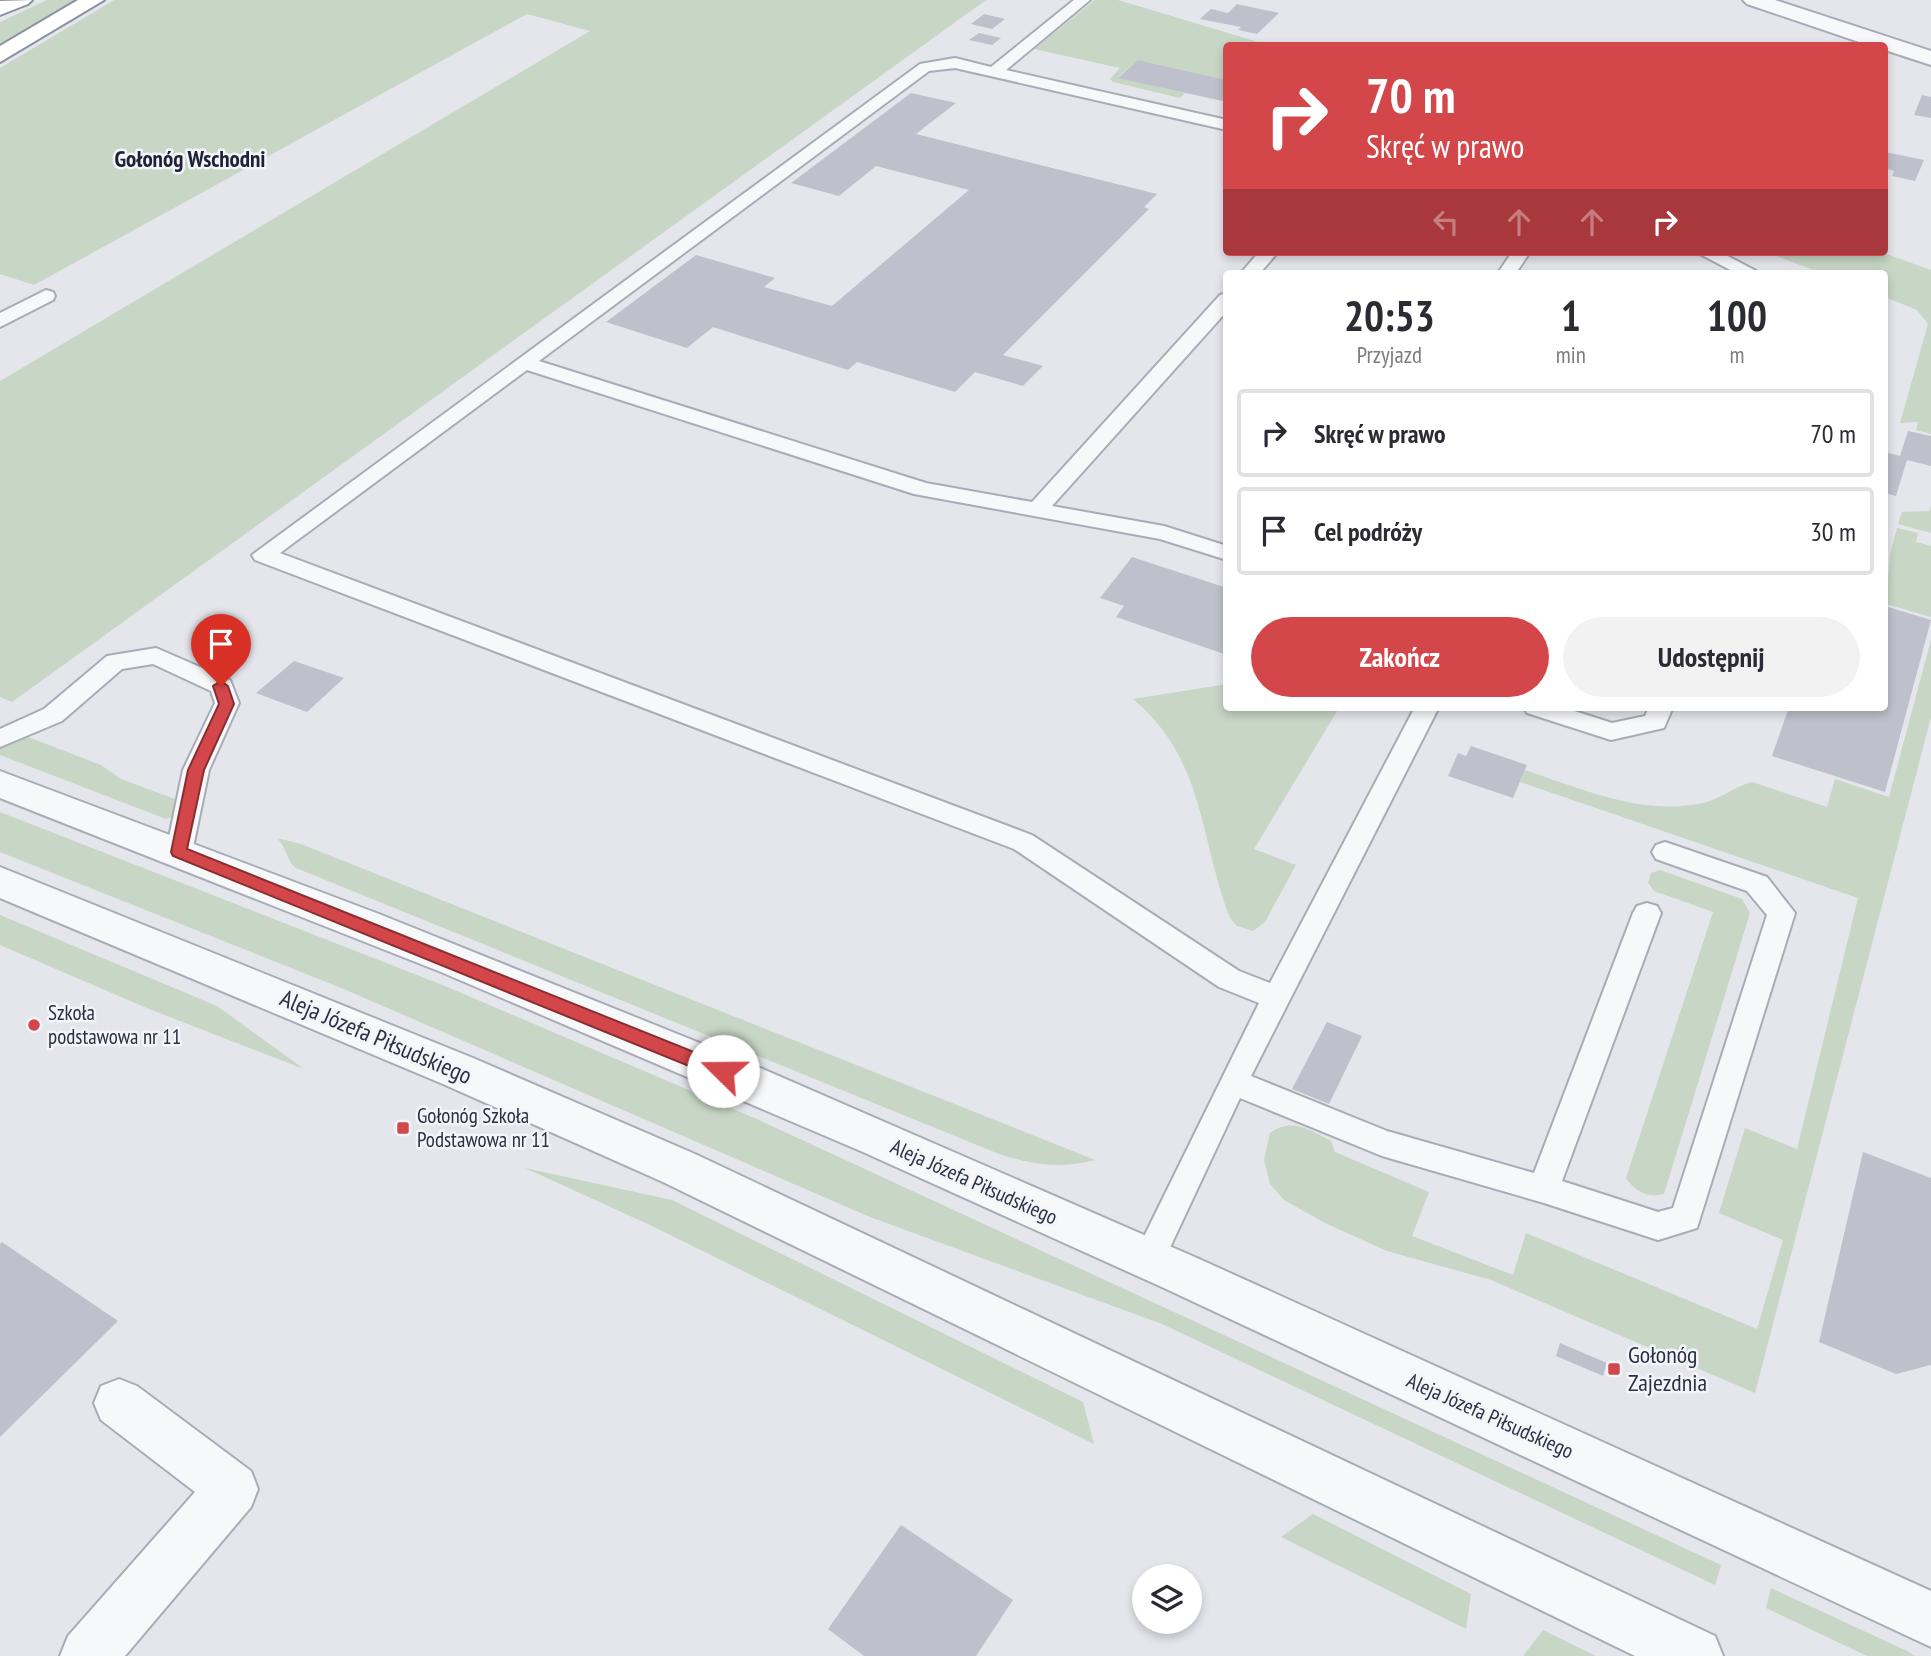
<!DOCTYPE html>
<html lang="pl">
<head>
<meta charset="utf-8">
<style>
  :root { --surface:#fff; --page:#f2f2f3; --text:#2b2b33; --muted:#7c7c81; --line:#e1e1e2; --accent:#d3474a }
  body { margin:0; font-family:"PT Sans Narrow",sans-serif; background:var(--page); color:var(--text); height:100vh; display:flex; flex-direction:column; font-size:26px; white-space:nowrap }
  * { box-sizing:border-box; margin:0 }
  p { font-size:23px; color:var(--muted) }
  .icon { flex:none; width:38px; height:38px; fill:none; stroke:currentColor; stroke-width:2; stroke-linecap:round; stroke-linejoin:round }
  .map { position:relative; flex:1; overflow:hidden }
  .details { position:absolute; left:1223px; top:270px; width:665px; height:441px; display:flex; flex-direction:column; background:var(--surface); border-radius:7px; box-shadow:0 4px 10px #0003 }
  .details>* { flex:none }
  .banner { position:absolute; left:1223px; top:42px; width:665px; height:214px; border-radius:7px; box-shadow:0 4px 10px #0003; background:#d3474a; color:#fff; overflow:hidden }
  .tools { position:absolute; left:1132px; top:1564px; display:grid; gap:14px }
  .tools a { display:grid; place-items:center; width:70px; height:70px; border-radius:50%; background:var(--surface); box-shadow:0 4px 10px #0003; font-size:35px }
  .pin { position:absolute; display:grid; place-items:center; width:60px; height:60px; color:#fff; margin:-72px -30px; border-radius:50% 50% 50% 0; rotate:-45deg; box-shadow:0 0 7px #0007 }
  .pin .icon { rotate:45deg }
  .me { position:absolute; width:77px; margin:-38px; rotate:292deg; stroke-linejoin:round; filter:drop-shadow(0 0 5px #0008) }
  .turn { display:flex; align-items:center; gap:24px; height:147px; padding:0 28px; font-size:32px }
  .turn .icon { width:91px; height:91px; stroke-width:2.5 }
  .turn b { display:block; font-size:49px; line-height:60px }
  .lanes { display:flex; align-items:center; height:66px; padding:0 28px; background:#0003; justify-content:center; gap:35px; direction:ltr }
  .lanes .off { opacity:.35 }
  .eta { display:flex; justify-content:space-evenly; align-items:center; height:119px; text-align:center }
  .eta b { font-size:42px; font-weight:800; line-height:49px }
  .action { display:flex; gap:14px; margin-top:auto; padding:14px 28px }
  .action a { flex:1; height:80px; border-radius:42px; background:var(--accent); color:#fff; font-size:28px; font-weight:800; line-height:80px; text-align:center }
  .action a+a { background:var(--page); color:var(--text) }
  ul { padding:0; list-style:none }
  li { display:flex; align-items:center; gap:21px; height:88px; margin:0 14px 10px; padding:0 14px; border:4px solid var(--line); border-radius:7px }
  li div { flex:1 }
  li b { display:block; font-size:26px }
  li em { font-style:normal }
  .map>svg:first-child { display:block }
  .green { fill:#c7d6c5 }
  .building { fill:#bec1cc }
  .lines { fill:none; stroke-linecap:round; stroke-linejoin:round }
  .service-casing { stroke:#a8acb7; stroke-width:4 }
  .minor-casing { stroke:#a8acb7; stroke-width:4 }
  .tertiary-casing { stroke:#a8acb7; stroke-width:4 }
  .motorway-casing { stroke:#8a91a3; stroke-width:4 }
  .service { fill:#f7f8fa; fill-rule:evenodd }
  .minor { fill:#f7f8fa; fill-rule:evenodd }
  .tertiary { fill:#f7f8fa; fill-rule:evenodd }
  .motorway { fill:#fff; fill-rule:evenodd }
  .route { fill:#d3474a; stroke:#892e30; stroke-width:2 }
  .poi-dot { fill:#d3474a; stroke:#f4f5f9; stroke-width:2.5 }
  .labels { text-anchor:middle; stroke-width:5; stroke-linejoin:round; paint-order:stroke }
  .poi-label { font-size:21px; fill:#2a3145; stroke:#f4f5f9; text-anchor:start }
  .street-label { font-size:21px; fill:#2a3145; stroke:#f4f5f9 }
  .far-district-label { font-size:23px; font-weight:bold; fill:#1d2236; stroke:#f4f5f9 }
  .near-street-label { font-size:24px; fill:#2a3145; stroke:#f4f5f9 }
  .near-poi-label { font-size:24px; fill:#2a3145; stroke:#f4f5f9; text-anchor:start }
</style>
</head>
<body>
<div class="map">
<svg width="1931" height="1656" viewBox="0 0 1931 1656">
  <rect width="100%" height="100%" fill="#e4e6ec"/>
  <path class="green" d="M47 0H78L0 44V22Z
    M114 0H986L12 702 0 697V381L590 31 527 14 34 285 0 274V68Z
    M1095 0H1118L1268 45 1227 46V80L1138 60 1118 77 1185 93 1180 98 1113 82 1110 79 1120 68 1034 49Z
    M1766 252H1881L1931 270V434L1916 430 1918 422 1900 423 1928 324 1917 310 1885 297V273H1821Z
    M1931 506V533L1898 524 1902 512 1929 511Z
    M1897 528 1918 533 1916 542 1931 546V617L1886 604 1890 554Z
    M1931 640V717L1755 1393 1491 1280 1387 1251 1325 1223 1284 1200 1270 1184 1264 1160 1270 1133C1291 1117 1311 1130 1331 1141L1335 1152 1429 1192 1412 1236 1513 1275 1526 1233 1757 1329 1783 1240 1719 1213 1745 1128 1797 1149 1858 898 1520 782 1525 770C1582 789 1642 816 1703 803 1721 799 1735 786 1752 782L1827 807 1835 779 1889 797Z
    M1227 684V707L1339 708 1254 849 1296 865 1265 922 1253 931 1237 926 1230 918C1199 837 1205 759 1133 699Z
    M28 737 101 765 121 779 175 799 174 817 166 819 0 755V747Z
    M0 812 445 986 759 1120 1721 1565 1715 1585 1162 1324 870 1217 346 990 0 852Z
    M277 838 301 844 1095 1160C1060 1169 1033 1165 999 1154L296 868C287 862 287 848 277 838Z
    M1660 870 1742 899 1750 913 1664 1194C1647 1198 1636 1192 1626 1178L1713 912 1654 891 1648 883 1651 873Z
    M0 915 217 1006 304 1069 149 1009 0 945Z
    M525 1168 672 1200 1083 1402 1094 1444 652 1226Z
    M1313 1514 1471 1594 1466 1629 1281 1537Z
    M1771 1588 1907 1651 1915 1656H1867L1766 1608Z
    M1543 1630 1596 1656H1523Z"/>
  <path class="building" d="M1237 4 1260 9 1279 13 1257 34 1238 30 1241 27 1200 19 1211 9 1228 13Z
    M984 14 1005 19 992 29 971 24Z
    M979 33 1001 38 992 45 969 40Z
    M1138 60 1227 80V102L1118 78Z
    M911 93 956 103 916 134 1157 194 1144 207 1149 209 1003 355 1043 366 1023 386 975 372 955 392 857 362 848 370 713 327 687 348 606 322 696 255 775 278 764 287 832 306 969 190 876 166 839 196 791 183Z
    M1922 95 1931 97V118L1914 115Z
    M1885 152 1924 160 1915 181 1892 176 1894 171 1885 168Z
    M1908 431 1931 436V466L1907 460 1896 496 1885 493V452L1900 456Z
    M1132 557 1227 588V655L1116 617 1124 606 1100 598Z
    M1885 606 1931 620 1885 792 1772 756 1789 707H1885Z
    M294 661 344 678 307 712 256 693Z
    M1471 746 1527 765 1513 798 1448 776 1458 753 1466 756Z
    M1327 1022 1362 1036 1329 1104 1292 1089Z
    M1863 1152 1931 1178V1365L1896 1374 1819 1342Z
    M2 1242 118 1321 0 1437V1244Z
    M1560 1343 1607 1363 1603 1376 1556 1356Z
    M901 1525 1013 1600 976 1656H864L828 1629Z"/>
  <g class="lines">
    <g class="service-casing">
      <path id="service" d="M1074 0H1090L1006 70 1227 120V130L955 68 929 71 539 361 926 483 1032 502 1220 295 1227 293V311L1052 506 1164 526 1227 546V560L1160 539 914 494 527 370 280 553 1032 835 1239 971 1270 983 1415 707H1439L1251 1076 1387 1131 1534 1173 1633 913 1637 906 1647 903 1657 906 1661 913 1562 1181 1658 1212 1673 1208 1767 915 1747 891 1656 859 1652 852 1656 845 1665 842 1674 845 1767 877 1795 913 1697 1228 1658 1240 1544 1203 1382 1156 1240 1098 1159 1271 1148 1275 1137 1271 1132 1261 1259 1003 1219 987 1014 849 255 560 252 555 920 64 955 58 991 67Z
        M1259 252H1278L1260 273H1241Z
        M1512 252H1530L1516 273H1498Z
        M1696 252H1720L1760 273H1736Z
        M46 290 53 292 55 296 53 300 0 327V313Z
        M156 648 230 680 239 703 209 770 192 852 188 859 179 862 170 859 166 852 183 770 215 703 211 691 153 664 122 669 62 721 0 747V729L44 709 107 656Z
        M1524 707H1562L1612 723 1645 716 1649 707H1673L1664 728 1611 740 1527 713Z"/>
    </g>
    <g class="minor-casing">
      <path id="minor" d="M1743 0H1775L1931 51V65L1885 50V46H1871L1747 4Z
        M119 1379 137 1386 251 1471 258 1489 251 1507 125 1656H60L68 1636 195 1492 101 1420 94 1403 101 1386Z"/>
    </g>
    <g class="tertiary-casing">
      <path id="tertiary" d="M0 771 379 914 742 1060 1197 1258 1931 1591V1647L1164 1288 863 1152 441 972 0 798Z
        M0 867 473 1058 695 1154 1715 1636 1723 1656H1635L663 1182 443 1084 0 898Z"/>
    </g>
    <g class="motorway-casing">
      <path id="motorway" d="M32 0 28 4 0 15V1Z
        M78 0H104L0 62V46Z"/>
    </g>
    <use href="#service" class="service"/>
    <use href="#minor" class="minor"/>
    <use href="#tertiary" class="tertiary"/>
    <use href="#motorway" class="motorway"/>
  </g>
  <path class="route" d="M221 681 228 686 234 704 204 770 187 849 729 1066 732 1071 729 1077H716L173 856 171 852 188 770 219 704 213 686Z"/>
  <g class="poi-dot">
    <circle cx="34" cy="1025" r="7"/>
    <rect x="396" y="1121" width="14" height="14" rx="3.5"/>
    <rect x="1607" y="1362" width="14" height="14" rx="3.5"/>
  </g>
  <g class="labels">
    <g class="poi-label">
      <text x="48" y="1020">Szkoła<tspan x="48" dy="24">podstawowa nr 11</tspan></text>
      <text x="417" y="1123">Gołonóg Szkoła<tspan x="417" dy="24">Podstawowa nr 11</tspan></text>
    </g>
    <g class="street-label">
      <text transform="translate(974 1182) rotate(24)" y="7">Aleja Józefa Piłsudskiego</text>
      <text transform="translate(1490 1416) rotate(24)" y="7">Aleja Józefa Piłsudskiego</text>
    </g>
    <g class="far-district-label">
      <text x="190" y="167">Gołonóg Wschodni</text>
    </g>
    <g class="near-street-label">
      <text transform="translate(376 1037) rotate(23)" y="8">Aleja Józefa Piłsudskiego</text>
    </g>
    <g class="near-poi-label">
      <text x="1628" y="1363">Gołonóg<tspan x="1628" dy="28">Zajezdnia</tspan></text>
    </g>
  </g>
</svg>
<div class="tools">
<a><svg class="icon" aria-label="layers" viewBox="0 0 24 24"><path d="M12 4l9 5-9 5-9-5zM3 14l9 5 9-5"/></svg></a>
</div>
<div class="pin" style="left:221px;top:686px;background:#d93025"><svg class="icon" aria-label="arrive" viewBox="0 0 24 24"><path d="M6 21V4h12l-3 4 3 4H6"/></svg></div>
<svg class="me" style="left:723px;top:1071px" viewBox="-20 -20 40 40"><circle r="19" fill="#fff"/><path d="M0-13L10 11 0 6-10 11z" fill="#d3474a"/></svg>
<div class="banner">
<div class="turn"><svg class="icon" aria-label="right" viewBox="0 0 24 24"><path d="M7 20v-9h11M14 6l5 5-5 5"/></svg><div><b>70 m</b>Skręć w prawo</div></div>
<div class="lanes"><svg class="icon off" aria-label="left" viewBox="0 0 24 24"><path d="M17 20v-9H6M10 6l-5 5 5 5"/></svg><svg class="icon off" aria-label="ahead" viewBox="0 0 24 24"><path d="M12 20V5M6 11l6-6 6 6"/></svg><svg class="icon off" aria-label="ahead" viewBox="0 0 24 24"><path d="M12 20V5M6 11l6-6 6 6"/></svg><svg class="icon" aria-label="right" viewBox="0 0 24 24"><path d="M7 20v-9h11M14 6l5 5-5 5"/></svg></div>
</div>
<section class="details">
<div class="eta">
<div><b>20:53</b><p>Przyjazd</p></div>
<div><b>1</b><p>min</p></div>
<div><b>100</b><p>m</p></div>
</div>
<ul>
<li><svg class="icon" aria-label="right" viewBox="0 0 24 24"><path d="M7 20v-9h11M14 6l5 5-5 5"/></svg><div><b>Skręć w prawo</b></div><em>70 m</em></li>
<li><svg class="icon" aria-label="arrive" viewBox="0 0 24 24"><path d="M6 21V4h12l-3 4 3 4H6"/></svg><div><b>Cel podróży</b></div><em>30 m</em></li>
</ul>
<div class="action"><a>Zakończ</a><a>Udostępnij</a></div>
</section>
</div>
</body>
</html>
